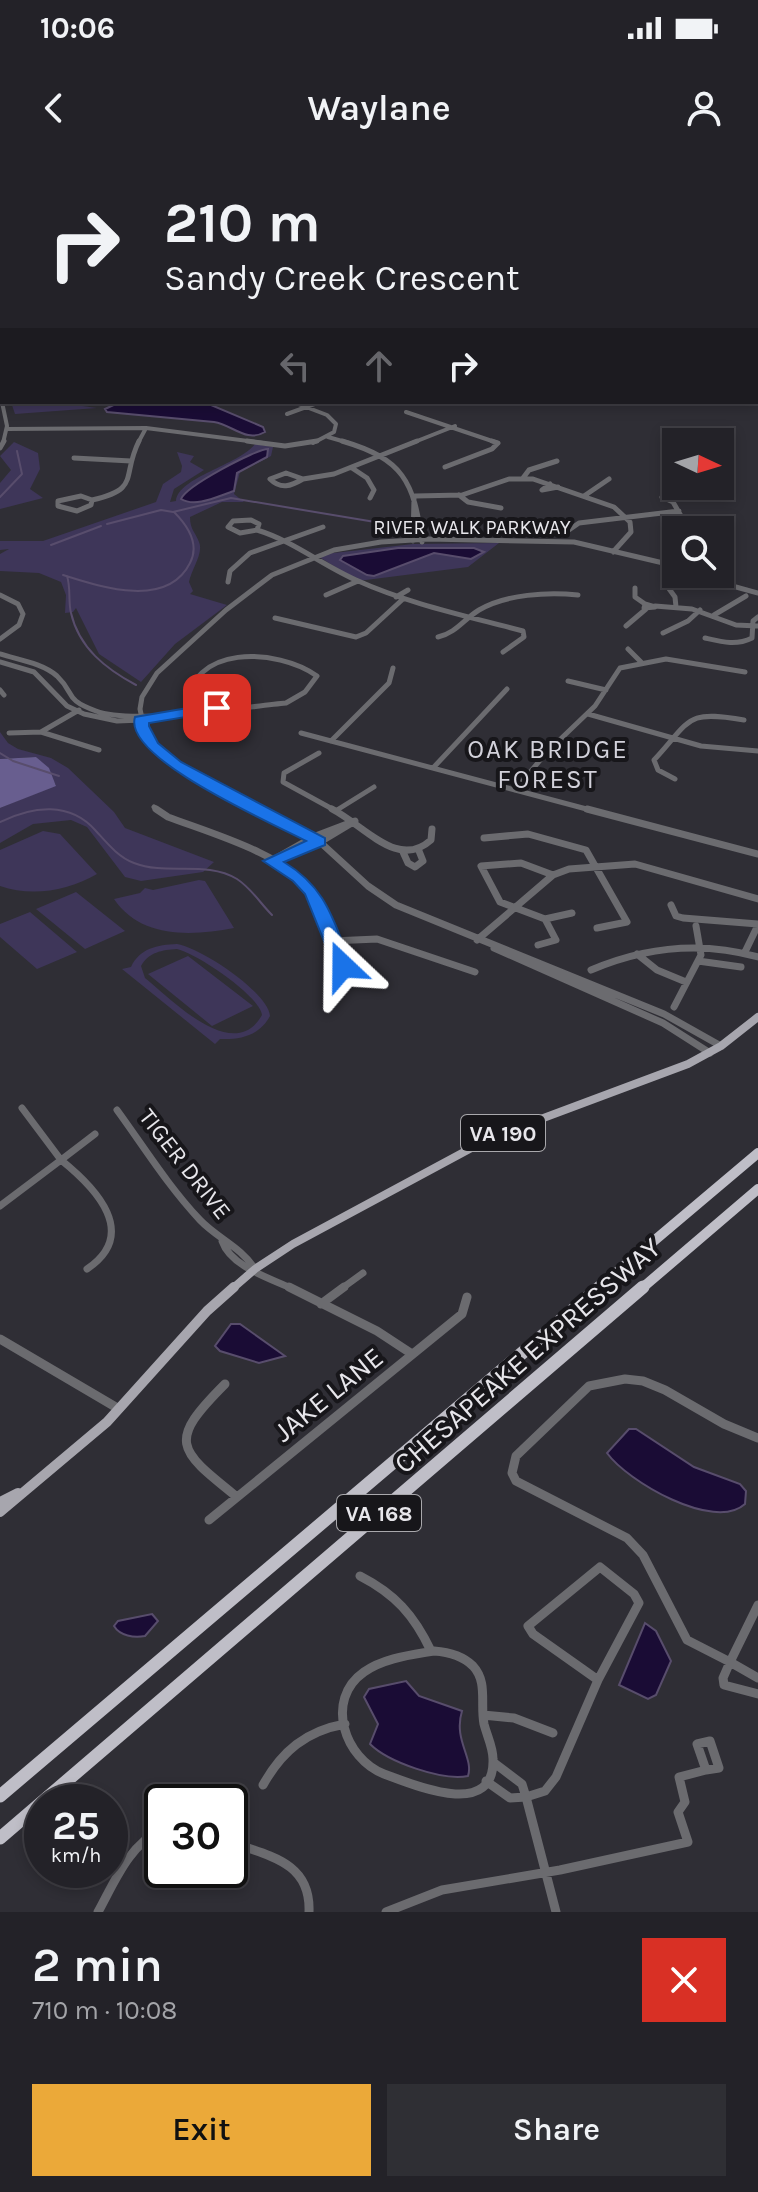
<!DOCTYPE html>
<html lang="en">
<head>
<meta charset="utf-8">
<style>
  :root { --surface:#232228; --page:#2f2f34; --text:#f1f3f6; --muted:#a3a4a8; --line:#403f45; --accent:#eba939 }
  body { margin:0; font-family:Karla,sans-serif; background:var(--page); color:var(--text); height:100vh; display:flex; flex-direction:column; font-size:30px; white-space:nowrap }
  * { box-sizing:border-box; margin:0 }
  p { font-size:26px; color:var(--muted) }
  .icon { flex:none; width:44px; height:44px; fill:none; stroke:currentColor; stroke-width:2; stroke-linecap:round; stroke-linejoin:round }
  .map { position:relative; height:1752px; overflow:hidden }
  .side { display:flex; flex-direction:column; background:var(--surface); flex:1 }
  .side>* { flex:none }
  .banner { position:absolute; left:0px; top:0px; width:758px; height:244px; box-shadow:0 4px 12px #0003,0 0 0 2px var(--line); background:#232228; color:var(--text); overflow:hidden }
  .needle { width:52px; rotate:94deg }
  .tools { position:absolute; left:662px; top:268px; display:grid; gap:16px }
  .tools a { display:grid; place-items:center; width:72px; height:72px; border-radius:0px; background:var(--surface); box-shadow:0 4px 12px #0003,0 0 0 2px var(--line); font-size:40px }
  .speed { position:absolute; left:24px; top:1624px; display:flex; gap:16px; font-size:40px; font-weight:700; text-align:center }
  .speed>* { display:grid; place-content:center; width:104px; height:104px; border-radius:50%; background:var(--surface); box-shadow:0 4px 12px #0003,0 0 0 2px var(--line); line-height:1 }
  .speed small { font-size:20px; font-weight:400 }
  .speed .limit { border:4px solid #111; border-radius:12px; background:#fff; color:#111 }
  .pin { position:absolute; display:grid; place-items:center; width:68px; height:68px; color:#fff; margin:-34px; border-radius:16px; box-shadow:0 4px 12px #0006 }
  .me { position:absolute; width:88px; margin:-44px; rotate:337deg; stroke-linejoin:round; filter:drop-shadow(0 0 6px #0008) }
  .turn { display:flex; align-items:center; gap:28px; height:168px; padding:0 32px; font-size:36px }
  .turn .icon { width:104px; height:104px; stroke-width:2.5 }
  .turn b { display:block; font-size:56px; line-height:68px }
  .lanes { display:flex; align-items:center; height:76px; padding:0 32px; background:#0003; justify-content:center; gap:40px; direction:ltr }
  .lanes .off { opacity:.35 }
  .round { display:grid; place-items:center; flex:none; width:84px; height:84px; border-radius:0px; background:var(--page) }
  .head { display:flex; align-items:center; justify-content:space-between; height:136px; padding:0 32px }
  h1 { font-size:48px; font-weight:600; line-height:60px }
  .cta { display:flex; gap:16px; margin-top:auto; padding:16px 32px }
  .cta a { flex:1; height:92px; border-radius:0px; background:var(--accent); color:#111; font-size:32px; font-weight:600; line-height:92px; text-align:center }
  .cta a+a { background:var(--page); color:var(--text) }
  .status { display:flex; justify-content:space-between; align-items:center; height:56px; padding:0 40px; background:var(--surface); direction:ltr }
  .status svg { height:22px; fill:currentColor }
  header { display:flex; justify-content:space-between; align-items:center; height:104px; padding:0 32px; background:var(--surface); font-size:36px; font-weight:600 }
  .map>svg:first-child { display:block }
  .green { fill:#3e3659; fill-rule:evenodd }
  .forest { fill:#685e8f }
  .water { fill:#1a0c35; stroke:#584d6c; stroke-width:2 }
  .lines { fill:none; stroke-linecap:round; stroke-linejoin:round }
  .stream { stroke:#584d6c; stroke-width:2 }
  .minor-far3 { stroke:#6b6b6f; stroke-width:4 }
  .minor-far2 { stroke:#6b6b6f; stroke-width:5 }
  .minor-far1 { stroke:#6b6b6f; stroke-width:7 }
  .minor { stroke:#6b6b6f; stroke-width:9 }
  .major-far1 { stroke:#a7a6ae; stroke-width:8 }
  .major { stroke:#a7a6ae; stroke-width:10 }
  .highway-far2 { stroke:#bfbec7; stroke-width:6 }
  .highway-far1 { stroke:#bfbec7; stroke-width:10 }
  .highway { stroke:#bfbec7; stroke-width:13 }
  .route { fill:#1a73e8; stroke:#114b97; stroke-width:2 }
  .labels { text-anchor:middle; stroke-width:8; stroke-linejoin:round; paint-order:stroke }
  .far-street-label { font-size:20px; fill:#e7e6eb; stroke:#17161a }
  .shield { fill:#17161a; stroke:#a9a8ac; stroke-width:2 }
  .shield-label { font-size:22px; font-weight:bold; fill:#e7e6eb }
  .street-label { font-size:24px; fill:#e7e6eb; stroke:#17161a }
  .neighbourhood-label { font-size:26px; letter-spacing:2px; fill:#d2d1da; stroke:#17161a }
  .near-street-label { font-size:28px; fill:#e7e6eb; stroke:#17161a }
</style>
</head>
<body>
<div class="status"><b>10:06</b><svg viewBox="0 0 49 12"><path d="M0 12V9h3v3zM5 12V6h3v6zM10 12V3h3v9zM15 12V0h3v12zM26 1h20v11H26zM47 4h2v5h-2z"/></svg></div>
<header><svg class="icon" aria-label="back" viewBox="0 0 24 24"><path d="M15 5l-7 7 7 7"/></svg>Waylane<svg class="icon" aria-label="person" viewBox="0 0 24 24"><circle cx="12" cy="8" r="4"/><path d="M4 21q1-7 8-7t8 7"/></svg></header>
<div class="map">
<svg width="758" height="1752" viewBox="0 0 758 1752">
  <rect width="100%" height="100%" fill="#2f2e35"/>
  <path class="green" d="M24 242H49L55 246 75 242V245L97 248 15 254 12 245Z
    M14 282 38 293 40 309 30 329 43 338 0 349V323L11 310 0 296Z
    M255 284 273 287 271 296 240 312 234 334 244 342H222L190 357C190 370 196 373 199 382 204 393 191 410 189 422L193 431 190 434 227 445 175 484 141 522 99 494 76 448 73 452 65 453 66 435 61 422 39 413 0 411V394L9 389 0 390V381H43L156 342 163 324 181 312 182 306 177 292 194 296 190 302 204 310 174 329 170 342 176 341C178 317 239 305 255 284Z
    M499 383 468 407 358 421 316 395 413 384Z
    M0 572 8 583 18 589 51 598 68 608 114 652 125 668 214 702 203 712 141 721 125 717 87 667 71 660 33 664 0 683V648L56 625 36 597 0 599Z
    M43 671 60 674 97 714C67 731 32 737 0 726V690Z
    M199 720 205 721 234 768C192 776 141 779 114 739L140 733 145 728 153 730Z
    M76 732 125 771 85 789 36 749Z
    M30 752 77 792 37 809 0 777V764Z
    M177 784C201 788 268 832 270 856 260 875 241 880 220 879L215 884 122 809 131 807C140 788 157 785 177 784ZM177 789C196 793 260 836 262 855 234 905 171 839 145 818L141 806C149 792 162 790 177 789Z
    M188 796 253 846 212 866 148 814Z"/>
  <path class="forest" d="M36 597 49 608 56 626 0 648V599Z"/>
  <path class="water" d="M120 242H204L263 267 265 272C246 283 233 265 214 262L107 252 105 249Z
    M268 289 267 297 237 313 234 331C218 336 196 348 181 339 186 326 256 289 268 289Z
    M398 388H474L484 392 471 399 434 393 374 416 367 415 340 400 343 396Z
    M231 1164H240L285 1196 259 1203 220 1191 215 1186Z
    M629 1269H636L694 1307 740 1324 746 1331 745 1344C714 1372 627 1321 607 1293Z
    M152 1454 158 1461 145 1476C134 1478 120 1476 114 1466L118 1461Z
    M645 1463 656 1471 671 1501 656 1535 648 1539 619 1525Z
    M406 1521 419 1536 462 1551C453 1580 474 1598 468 1616 442 1621 388 1602 370 1584L378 1564 364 1537 369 1529Z"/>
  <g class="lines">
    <path class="stream" d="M0 337 22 314 17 291
      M107 364 161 350 173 352 231 338 399 366
      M51 385 101 366
      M63 415C101 427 167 449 190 403 200 384 187 365 174 352
      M67 416C71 428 68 441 71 453 79 488 106 509 136 525
      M0 593 13 601 59 616
      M0 662C33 646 70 641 96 671 107 683 118 697 134 703 167 716 206 700 237 719 251 728 260 743 272 755"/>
    <path class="minor-far3" d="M2 230V242
      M2 242 7 266 3 283
      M293 242 327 255 336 264 334 272 313 283
      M406 252 498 283
      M287 254 320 242
      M7 269 146 268 263 283
      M328 277 349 283
      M138 283 146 268
      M412 283 455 266"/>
    <path class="minor-far2" d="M247 281 285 286 317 281
      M342 281C403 299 414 321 422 382
      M0 288 4 281
      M74 298 131 301
      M445 307 492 289 498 283 492 281
      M352 308 367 318 374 330 370 338
      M286 313 303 319C291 326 281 330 270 319Z
      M523 318 529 310 557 301
      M303 319 334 314 417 281
      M550 324 542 330 558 327
      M459 335 468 342 501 348
      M81 336 92 340 91 345 77 351 58 346V341Z
      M415 336 462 335 509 319H533L614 347 630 362 631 372 613 392
      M584 336 609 319
      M662 337 673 342 689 370
      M92 340C141 329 121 317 139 281
      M251 360 259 364 257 370 240 373 228 367 233 361Z
      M257 370C293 381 322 405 356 420 409 444 467 456 523 471L524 477 503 492
      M566 372 579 363 679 351
      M413 381 414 338
      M689 414 758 433
      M228 422 230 411 250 393 323 367
      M667 426 675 437 676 447
      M635 428V437L645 444
      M0 435 18 444 23 454 19 465 0 479
      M326 435 358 421
      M396 437 408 430
      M645 444 655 447 644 448Z
      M655 446 692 449 736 465 758 466
      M714 455 746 436
      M275 458 356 477 366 473 403 439
      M626 466 646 449
      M663 473 688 461 700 450
      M438 477C456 473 464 459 479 450 506 434 548 432 578 435
      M705 478C722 482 736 486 752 478L753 461 758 457
      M628 489 641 502
      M0 494C19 500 42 503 57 516 76 534 63 539 96 551 132 565 243 547 286 543L305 532 317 516C278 488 188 483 187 550
      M0 502 34 512 67 546 84 554 117 561 142 560
      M568 521 606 530
      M0 530 4 535
      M588 554 701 586 758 591
      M41 572 79 550
      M9 573 41 572 99 590
      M301 573 594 651
      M331 581 389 523 393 508
      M319 593 284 613 283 622 336 651
      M433 608 507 529
      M675 619 658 610 654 600C692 559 685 550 744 560
      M515 630 547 592 595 546 620 508 666 499 745 512
      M154 647 159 651
      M337 650 374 627
      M262 651 165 598 145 573 140 549 142 537 157 513 226 450 272 415 334 390 381 382 429 379 574 382 676 406"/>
    <path class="minor-far1" d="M156 649 168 657C210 673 285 694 312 731 325 749 334 785 343 806
      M258 649 320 682 368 726 396 745 664 854 721 886
      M332 649C365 666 398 710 431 680L432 669
      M587 649 758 694
      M355 661 320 682 271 701 313 677Z
      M484 678 528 674 586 690 627 762 597 768
      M403 692 408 703 415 707 423 701 419 691
      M671 745 676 756 683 758 758 764
      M545 759 572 753
      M477 780 553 715 569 709 635 704 758 739
      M332 781 377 779 475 812
      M538 785 556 780 545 759 500 742 481 706 521 703 553 715
      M494 788 663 863 710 893
      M745 792 758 765
      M637 794 657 810 686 822
      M698 801 741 807
      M591 810C645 787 701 781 758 797
      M674 847 701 795 696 766
      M117 950C144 987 168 1026 200 1060 217 1078 241 1087 255 1109
      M0 1046 61 1000 22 948
      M222 1081C231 1107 270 1118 293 1129
      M87 1109C139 1074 97 1029 61 1000L95 974
      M341 1129 363 1113"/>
    <path class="minor" d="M289 1127 377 1171 412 1194
      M321 1144 344 1127
      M0 1179 119 1249
      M225 1224C167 1282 177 1289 237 1337
      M758 1278 724 1264 665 1230 643 1221 625 1219 589 1226 516 1296 512 1313 516 1321 627 1378 643 1395 687 1480 730 1502 758 1445
      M209 1360 462 1154 467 1137
      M600 1407 634 1434 639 1443 598 1520 533 1474 528 1466Z
      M360 1416C395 1434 414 1455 431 1491
      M434 1491C448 1492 462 1495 473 1506 488 1522 480 1544 484 1564 487 1576 493 1587 493 1599 495 1660 414 1625 384 1614 345 1599 324 1540 364 1512 384 1498 411 1495 434 1491Z
      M758 1518 730 1502 723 1518 724 1525 758 1534
      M483 1555 514 1558 553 1573
      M710 1581 719 1608 706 1610 697 1584Z
      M486 1621 510 1638 526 1637 522 1624 493 1602
      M263 1625C282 1591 306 1571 345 1564
      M230 1682C269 1696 311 1702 309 1752
      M98 1752C115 1721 129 1685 162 1669
      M386 1752 442 1730 560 1710 688 1682 678 1652 685 1642 679 1617 706 1610
      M556 1752 526 1637 545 1631 556 1617 598 1520"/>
    <path class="major-far1" d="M232 1129 255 1109 293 1084 490 978 688 904 721 886 758 857"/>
    <path class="major" d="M0 1342 18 1333
      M0 1352 107 1262 207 1151 234 1127"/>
    <path class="highway-far2" d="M589 0 597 2
      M610 0 617 2"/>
    <path class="highway-far1" d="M597 1129 758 993
      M641 1129 758 1029"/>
    <path class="highway" d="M0 1636 600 1127
      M0 1678 643 1127"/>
  </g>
  <path class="route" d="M217 543 222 544V551L149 563V566L158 583 181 602 325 678V685L284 702C328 729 333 761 352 806L349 810 343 811 334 806 305 734 293 721 263 701 306 681C274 664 122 598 135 557Z"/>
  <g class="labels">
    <g class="far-street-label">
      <text x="472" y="374">RIVER WALK PARKWAY</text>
    </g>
    <g class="shield">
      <rect x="461" y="955" width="84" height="36" rx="6"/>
      <rect x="337" y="1335" width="84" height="36" rx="6"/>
    </g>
    <g class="shield-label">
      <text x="503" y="981">VA 190</text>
      <text x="379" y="1361">VA 168</text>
    </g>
    <g class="street-label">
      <text transform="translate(185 1004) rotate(52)" y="8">TIGER DRIVE</text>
    </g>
    <g class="neighbourhood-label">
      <text x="548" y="598">OAK BRIDGE<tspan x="548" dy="30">FOREST</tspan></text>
    </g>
    <g class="near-street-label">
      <text transform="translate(527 1195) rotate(-41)" y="10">CHESAPEAKE EXPRESSWAY</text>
      <text transform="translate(328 1234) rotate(-39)" y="10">JAKE LANE</text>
    </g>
  </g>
</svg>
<div class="tools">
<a><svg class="needle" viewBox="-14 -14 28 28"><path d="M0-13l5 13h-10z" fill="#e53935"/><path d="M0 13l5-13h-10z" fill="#a3a4a8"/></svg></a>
<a><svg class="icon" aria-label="search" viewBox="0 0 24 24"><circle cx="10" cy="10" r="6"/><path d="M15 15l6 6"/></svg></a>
</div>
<div class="speed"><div>25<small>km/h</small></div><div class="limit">30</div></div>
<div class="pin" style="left:217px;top:548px;background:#d93025"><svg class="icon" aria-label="arrive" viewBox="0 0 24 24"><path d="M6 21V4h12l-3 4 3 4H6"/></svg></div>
<svg class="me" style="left:343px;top:806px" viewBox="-20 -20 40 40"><path d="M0-17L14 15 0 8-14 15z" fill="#1a73e8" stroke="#fff" stroke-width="4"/></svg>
<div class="banner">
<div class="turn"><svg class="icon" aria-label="right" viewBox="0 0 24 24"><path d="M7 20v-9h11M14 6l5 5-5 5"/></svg><div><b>210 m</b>Sandy Creek Crescent</div></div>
<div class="lanes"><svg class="icon off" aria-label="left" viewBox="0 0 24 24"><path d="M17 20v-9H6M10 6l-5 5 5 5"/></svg><svg class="icon off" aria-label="ahead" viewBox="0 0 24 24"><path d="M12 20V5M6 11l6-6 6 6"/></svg><svg class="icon" aria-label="right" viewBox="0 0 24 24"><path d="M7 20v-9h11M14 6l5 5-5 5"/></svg></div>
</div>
</div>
<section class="side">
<div class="head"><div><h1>2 min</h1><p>710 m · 10:08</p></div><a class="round" style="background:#d93025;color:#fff"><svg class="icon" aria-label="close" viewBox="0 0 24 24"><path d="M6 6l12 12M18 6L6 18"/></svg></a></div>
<div class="cta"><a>Exit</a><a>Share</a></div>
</section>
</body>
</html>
